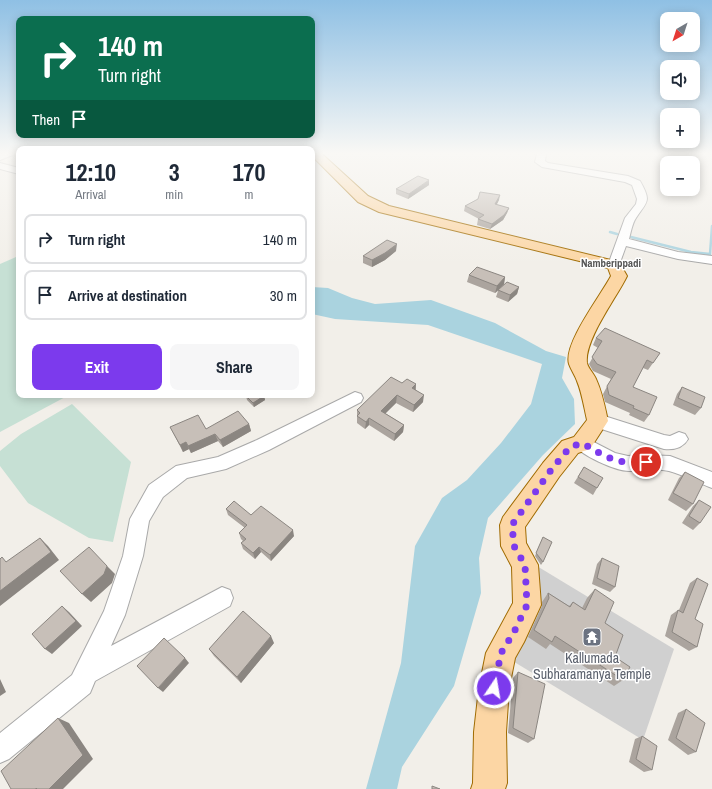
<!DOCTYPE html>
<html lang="en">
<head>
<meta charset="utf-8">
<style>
  :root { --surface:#fff; --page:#f6f6f7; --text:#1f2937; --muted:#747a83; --line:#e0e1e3; --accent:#7c3aed }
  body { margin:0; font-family:"Archivo Narrow",sans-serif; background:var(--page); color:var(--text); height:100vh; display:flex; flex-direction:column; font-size:15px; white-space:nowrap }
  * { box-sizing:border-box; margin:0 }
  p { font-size:13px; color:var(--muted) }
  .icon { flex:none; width:22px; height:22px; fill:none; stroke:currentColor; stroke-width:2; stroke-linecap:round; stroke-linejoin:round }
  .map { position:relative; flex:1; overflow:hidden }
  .drawer { position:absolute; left:16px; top:146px; width:299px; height:252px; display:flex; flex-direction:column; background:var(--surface); border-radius:8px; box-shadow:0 2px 10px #0003 }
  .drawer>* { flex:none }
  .top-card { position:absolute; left:16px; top:16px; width:299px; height:122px; border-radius:8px; box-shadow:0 2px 10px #0003; background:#0b6e4f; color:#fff; overflow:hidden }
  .needle { width:26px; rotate:219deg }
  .buttons { position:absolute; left:660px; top:12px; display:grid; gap:8px }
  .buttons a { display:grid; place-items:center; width:40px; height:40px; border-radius:8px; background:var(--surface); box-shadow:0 2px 10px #0003; font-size:20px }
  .pin { position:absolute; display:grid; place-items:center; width:34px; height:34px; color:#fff; margin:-17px; border:2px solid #fff; border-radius:50%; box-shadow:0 1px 4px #0007 }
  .me { position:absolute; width:44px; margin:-22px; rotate:12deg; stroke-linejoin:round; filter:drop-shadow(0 0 3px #0008) }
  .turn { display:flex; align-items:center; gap:14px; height:84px; padding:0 16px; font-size:18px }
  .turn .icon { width:52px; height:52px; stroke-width:2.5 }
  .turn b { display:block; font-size:28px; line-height:34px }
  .then { display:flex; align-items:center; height:38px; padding:0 16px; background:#0003; gap:8px; font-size:15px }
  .eta { display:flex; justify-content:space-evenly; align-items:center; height:68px; text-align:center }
  .eta b { font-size:24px; font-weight:800; line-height:28px }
  .cta { display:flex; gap:8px; margin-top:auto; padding:8px 16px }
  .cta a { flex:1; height:46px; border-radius:8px; background:var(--accent); color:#fff; font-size:16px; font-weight:800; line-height:46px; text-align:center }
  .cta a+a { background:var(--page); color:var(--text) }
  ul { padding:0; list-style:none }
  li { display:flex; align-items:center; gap:12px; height:50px; margin:0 8px 6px; padding:0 8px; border:2px solid var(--line); border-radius:8px }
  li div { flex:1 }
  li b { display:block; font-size:15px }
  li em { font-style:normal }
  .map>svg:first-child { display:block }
  .religious { fill:#d0d0d0 }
  .wetland { fill:#c6e0d4 }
  .water { fill:#aad3df }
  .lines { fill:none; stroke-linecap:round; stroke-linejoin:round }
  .stream { stroke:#aad3df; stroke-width:2.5 }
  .minor-casing { stroke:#a9a9a9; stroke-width:2 }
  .major-casing { stroke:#a06b00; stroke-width:2 }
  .minor { fill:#fff; fill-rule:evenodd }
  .major { fill:#fcd6a4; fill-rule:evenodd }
  .wall { fill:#aba49e }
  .shaded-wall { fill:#8b8681 }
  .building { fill:#c7bfb8; stroke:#8b8681 }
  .route { stroke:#7c3aed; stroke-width:7; stroke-dasharray:0 12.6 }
  .labels { text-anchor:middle; stroke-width:3; stroke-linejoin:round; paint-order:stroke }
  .far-neighbourhood-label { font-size:11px; font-weight:bold; fill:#555; stroke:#fff }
  .near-worship-label { font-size:14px; fill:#5b616d; stroke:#fff }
</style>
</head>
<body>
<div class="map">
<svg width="712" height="789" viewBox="0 0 712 789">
  <rect width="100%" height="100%" fill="#f2efe9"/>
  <path class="religious" d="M517 554 674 649 643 740 511 660Z"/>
  <path class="wetland" d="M16 257 19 259V395H69L0 432V264Z
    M72 404 131 462 113 542 89 538 28 503 0 466V451L21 434Z"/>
  <path class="water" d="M312 287 328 288 352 298 375 304 431 300 495 323 546 351 566 357 562 378 574 399 575 424 543 455 488 518 479 558 481 593 454 686 402 767 397 789H366L401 663 415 546 442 498 467 480 501 443 531 404 542 364 428 325 335 319 312 314Z"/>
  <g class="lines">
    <path class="stream" d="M610 232 617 234
      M631 237 691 252 710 254 712 226"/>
    <g class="minor-casing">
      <path id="minor" d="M0 154H15L0 160Z
        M537 154H546L545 161 548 163 628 176 640 181C652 202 647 201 636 218 632 224 631 232 629 239L678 252 712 256V264L678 259 626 246 618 268H610L608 265 625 218 636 204 637 199 632 185 625 182 542 167 535 162Z
        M0 163 19 168V174L0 169Z
        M355 392 361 394 363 398 361 402 269 450 226 469 187 478 163 497 149 521 143 556 125 615 111 646 222 587 230 590 233 598 230 606 95 681 90 693 9 759 0 763V733L72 675 104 611 123 556 130 519 149 485 176 466 218 457 257 440Z
        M598 414 664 435 670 436 679 432 685 434 688 439C683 448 674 450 664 449L592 426 590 421 592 416Z
        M582 436 615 453 628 456 646 455 670 456 712 472V488C698 483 684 475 669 471 656 468 643 471 629 471 616 471 579 455 573 443L576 438Z"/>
    </g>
    <g class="major-casing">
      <path id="major" d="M312 154H322L368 196 389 206 619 262 627 276C617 297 584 340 587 363 588 368 594 374 596 379 602 392 605 407 608 421L590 449 578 453 559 477 525 527 526 543 538 565 541 605 524 642 515 658 509 688 506 732 507 783 505 789H471L473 783 474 732 479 688 486 653 513 603 512 567 501 546 500 525 503 517 543 463 562 441 574 437 587 420C584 407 582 393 577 381 575 375 571 370 569 364 563 344 601 295 611 276L608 268 379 212 358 202 312 156Z"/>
    </g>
    <use href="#minor" class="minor"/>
    <use href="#major" class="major"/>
  </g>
  <path class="wall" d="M429 185 408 199 396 194V189Z
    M499 200 496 205 509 208 507 213 503 220 490 229 477 225 478 219H479L464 211 465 206Z
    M396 251 385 260 372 267 363 263V256Z
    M469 275 505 277 504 284 519 287 517 294 508 302 496 297 498 291 495 293 467 282Z
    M596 338 660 353 648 370 643 368 633 387 649 415 644 422 629 415 630 413 605 402 603 394 611 379 593 371 589 364 598 348 593 345Z
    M402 383 416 384V390L423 402 413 412 396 403 385 413 404 425 403 432 394 441 369 425 365 429 357 423V410Z
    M682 387 701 408 695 415 673 405 677 394Z
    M246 396H264L265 400 254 407 247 400Z
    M249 424 251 431 223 447 218 441 191 453 189 449 183 452 170 427 206 429Z
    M584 467 597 488 593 495 574 483Z
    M685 472 693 504 686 511 668 500 679 478Z
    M699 500 700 523 693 530 682 523 693 506Z
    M226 509 251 515 294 536 271 561 261 552 255 559 243 549 241 543 243 541 241 539 239 533 245 528 228 515Z
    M543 537V562L541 565 535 556Z
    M602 558 615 587 610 592 592 584 597 564Z
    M697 578 695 619 697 647 689 651 665 636 671 615 678 610H679L690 583Z
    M595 589 615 657 623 680 614 686 550 644 546 649 528 637 542 606V602L548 593 569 606 573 602 582 608 587 598Z
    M274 643 241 683 214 656 209 649Z
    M518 672 534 739 528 743 508 733 513 678Z
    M686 709 696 752 688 755 668 740 678 713Z
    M642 736 652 770 644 772 629 762 635 739Z"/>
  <path class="shaded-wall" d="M429 180V185L408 199 409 194Z
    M500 195 499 200 494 210 495 204Z
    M509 208 507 213 503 220 490 229 492 224Z
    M397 244 396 251 385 260 372 267V260Z
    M505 277 504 284 495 293 497 286Z
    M519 287 517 294 508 302 510 295Z
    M416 384 415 391 412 388Z
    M397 395 396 403 381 418V411Z
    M424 395 423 402 413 412 414 405Z
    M264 396 265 400 254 407 253 403Z
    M369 418V425L365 429 366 422Z
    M249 424 251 431 223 447 220 440Z
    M404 425 403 432 394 441 395 434Z
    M215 434 218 441 191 453 188 446Z
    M186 442 189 449 183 452 180 445Z
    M293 530 294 536 271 561 270 555Z
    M40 538 48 546 59 560 0 606V591Z
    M259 547 261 552 255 559 253 553Z
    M107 566 115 574 112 583 91 602 82 594Z
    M62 606 69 612 82 626 52 654 45 649Z
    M271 636 274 643 241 683 237 677Z
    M185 658 189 663 163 692 158 688Z
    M0 679 6 692 0 696Z
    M58 718 69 723 93 759 63 789H49Z"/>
  <path class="building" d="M418 176 429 180 409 194 396 189Z
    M480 192 500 195 495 204 509 208 504 215 492 224 478 219 484 215 465 206 478 199Z
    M387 240 397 244 385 253 372 260 363 256Z
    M477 267 505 277 497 286 469 275Z
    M507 282 519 287 510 295 498 290Z
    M605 328 660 353 653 363 647 360 633 387 657 397 649 415 633 408 634 406 609 395 607 386 616 372 597 364 592 357 602 341 596 338Z
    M391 377 402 383 407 379 416 384 412 388 424 395 414 405 397 395 381 411 404 425 395 434 369 418 366 422 357 416 360 413 357 410Z
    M682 387 705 397 701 408 678 398Z
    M248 395H263L264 396 253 403 246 396Z
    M238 411 249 424 220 440 215 434 188 446 186 442 180 445 170 427 198 415 206 429Z
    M584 467 603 478 597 488 578 477Z
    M685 472 704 482 693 504 673 493Z
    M699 500 711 507 700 523 689 516Z
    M234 501 251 515 261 506 293 530 270 555 259 547 253 553 241 543 246 539 239 533 247 525 226 509Z
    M543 537 552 542 543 562 536 553Z
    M40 538 51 552 0 591V559L2 557 6 562Z
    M89 547 107 566 104 574 82 594 60 571Z
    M602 558 619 566 615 587 597 578Z
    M697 578 708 584 695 619 703 624 697 647 672 632 678 610 683 613Z
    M595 589 614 602 605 623 623 635 615 657 630 667 623 680 555 636 552 642 534 630 549 598 548 593 570 607 573 602 585 610Z
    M62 606 76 621 45 649 32 634Z
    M243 611 271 636 237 677 209 649Z
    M164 638 185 658 158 688 137 666Z
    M518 672 545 684 534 739 513 728Z
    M686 709 705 723 696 752 676 738Z
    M58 718 83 755 49 789H37L36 788V789H11L1 771Z
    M642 736 657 746 652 770 636 759Z
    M432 786 440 789H432Z"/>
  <linearGradient id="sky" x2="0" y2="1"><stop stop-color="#8fc0e4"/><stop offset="0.58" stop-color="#f9f8f5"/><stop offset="1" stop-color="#f9f8f5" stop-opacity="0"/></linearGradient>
  <rect width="712" height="264" fill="url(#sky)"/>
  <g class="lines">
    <path class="route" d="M494 688 501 653 514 632 527 605 525 565 514 546 512 525 551 470 570 447 582 443C606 457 617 465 646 462"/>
  </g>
  <defs>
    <g id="temple-square" transform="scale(1)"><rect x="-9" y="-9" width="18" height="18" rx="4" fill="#6b7280" stroke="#fff"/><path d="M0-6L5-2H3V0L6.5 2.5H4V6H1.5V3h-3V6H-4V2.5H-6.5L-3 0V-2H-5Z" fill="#fff"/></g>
  </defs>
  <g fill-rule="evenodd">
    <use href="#temple-square" x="592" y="637"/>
  </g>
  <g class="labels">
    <g class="far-neighbourhood-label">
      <text x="611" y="267">Namberippadi</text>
    </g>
    <g class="near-worship-label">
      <text x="592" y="663">Kallumada<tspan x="592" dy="16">Subharamanya Temple</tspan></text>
    </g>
  </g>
</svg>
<div class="buttons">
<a><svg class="needle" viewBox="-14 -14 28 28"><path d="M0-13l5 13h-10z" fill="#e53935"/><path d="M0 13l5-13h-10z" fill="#747a83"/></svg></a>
<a><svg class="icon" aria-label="sound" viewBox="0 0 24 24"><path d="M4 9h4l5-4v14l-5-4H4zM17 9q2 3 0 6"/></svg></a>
<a>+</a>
<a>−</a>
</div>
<div class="pin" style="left:646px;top:462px;background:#d93025"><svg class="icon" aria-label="arrive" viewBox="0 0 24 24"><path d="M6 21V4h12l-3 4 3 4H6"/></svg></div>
<svg class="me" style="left:494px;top:688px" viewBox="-20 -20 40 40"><circle r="17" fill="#7c3aed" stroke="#fff" stroke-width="3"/><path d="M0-11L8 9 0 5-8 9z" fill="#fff"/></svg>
<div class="top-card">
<div class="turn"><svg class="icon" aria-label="right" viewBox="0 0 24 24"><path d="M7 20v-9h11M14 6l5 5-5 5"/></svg><div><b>140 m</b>Turn right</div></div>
<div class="then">Then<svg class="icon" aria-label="arrive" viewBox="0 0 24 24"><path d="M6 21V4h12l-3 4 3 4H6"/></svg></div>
</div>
<section class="drawer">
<div class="eta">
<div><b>12:10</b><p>Arrival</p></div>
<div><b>3</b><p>min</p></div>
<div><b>170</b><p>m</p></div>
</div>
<ul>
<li><svg class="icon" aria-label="right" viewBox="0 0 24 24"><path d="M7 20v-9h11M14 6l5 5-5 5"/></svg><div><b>Turn right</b></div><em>140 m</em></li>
<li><svg class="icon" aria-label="arrive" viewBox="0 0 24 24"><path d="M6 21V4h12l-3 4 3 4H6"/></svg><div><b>Arrive at destination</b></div><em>30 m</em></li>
</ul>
<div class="cta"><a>Exit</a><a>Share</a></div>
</section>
</div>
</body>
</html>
